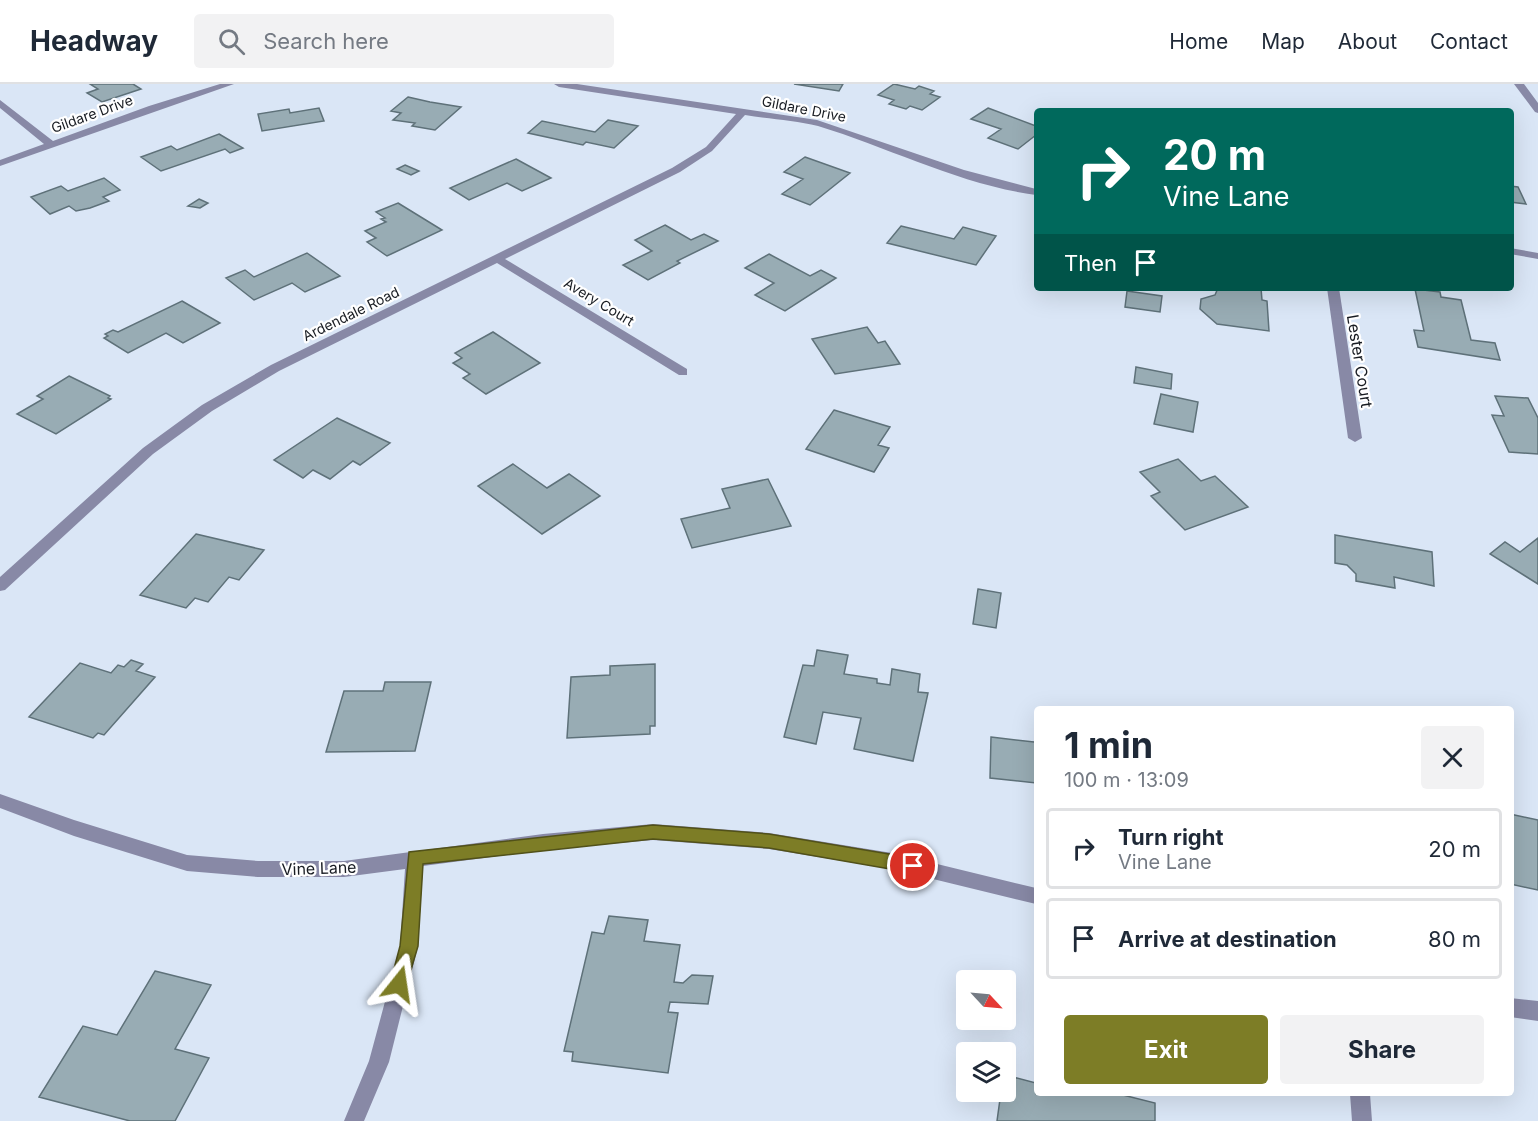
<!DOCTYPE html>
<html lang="en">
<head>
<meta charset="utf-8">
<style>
  :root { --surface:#fff; --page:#f2f2f3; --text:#1f2937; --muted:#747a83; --line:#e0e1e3; --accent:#7d7d26 }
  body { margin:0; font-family:Inter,sans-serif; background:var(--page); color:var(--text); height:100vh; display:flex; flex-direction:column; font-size:22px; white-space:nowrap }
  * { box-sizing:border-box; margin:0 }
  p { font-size:20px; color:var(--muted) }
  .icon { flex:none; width:33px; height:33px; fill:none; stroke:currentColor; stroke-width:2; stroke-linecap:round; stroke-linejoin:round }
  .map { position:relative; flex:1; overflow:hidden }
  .details { position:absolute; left:1034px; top:622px; width:480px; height:390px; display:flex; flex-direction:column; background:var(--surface); border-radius:6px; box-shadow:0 6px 24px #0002 }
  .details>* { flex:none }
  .guide { position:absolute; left:1034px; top:24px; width:480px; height:183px; border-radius:6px; box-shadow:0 6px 24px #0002; background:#00695c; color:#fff; overflow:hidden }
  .needle { width:39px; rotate:116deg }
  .tools { position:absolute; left:956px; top:886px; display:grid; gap:12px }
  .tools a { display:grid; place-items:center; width:60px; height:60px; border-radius:6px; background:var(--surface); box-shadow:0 6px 24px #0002; font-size:30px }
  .pin { position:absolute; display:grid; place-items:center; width:51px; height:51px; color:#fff; margin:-26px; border:3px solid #fff; border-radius:50%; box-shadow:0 2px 6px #0007 }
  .me { position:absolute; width:66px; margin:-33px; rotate:15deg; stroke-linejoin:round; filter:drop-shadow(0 0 4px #0008) }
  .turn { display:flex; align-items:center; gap:21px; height:126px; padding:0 30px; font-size:27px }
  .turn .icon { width:78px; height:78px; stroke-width:2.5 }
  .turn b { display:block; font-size:42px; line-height:51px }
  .then { display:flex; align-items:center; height:57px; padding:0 30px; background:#0003; gap:12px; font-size:22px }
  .round { display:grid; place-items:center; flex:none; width:63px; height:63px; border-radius:6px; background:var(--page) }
  .head { display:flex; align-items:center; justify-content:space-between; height:102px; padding:0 30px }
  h1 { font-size:36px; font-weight:700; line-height:45px }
  .action { display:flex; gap:12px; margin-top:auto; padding:12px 30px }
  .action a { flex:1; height:69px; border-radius:6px; background:var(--accent); color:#fff; font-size:24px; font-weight:700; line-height:69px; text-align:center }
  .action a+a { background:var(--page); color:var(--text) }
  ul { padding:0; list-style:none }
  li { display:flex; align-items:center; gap:18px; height:81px; margin:0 12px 9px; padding:0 18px; border:3px solid var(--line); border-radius:6px }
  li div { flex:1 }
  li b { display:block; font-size:22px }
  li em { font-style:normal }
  header { display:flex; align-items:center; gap:36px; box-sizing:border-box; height:84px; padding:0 30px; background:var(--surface); border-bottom:2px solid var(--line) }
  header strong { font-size:28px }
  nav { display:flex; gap:33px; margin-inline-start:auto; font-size:21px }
  .search { width:420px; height:54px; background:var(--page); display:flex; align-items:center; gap:15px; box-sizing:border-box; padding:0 21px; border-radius:6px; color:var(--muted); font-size:22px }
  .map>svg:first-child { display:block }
  .building { fill:#98acb4; stroke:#5e7179; stroke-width:1.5 }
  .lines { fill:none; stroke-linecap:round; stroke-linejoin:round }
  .minor { fill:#8889a6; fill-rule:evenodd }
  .route { fill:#7d7d26; stroke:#515119; stroke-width:1.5 }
  .labels { text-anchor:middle; stroke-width:4.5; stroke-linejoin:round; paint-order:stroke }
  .far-street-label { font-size:14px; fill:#181c22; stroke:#fff }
  .street-label { font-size:16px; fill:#181c22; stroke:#fff }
</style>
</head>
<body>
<header>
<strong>Headway</strong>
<div class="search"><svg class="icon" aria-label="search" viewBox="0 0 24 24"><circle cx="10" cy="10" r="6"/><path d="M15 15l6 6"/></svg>Search here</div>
<nav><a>Home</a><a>Map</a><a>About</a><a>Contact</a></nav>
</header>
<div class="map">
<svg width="1538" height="1037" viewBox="0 0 1538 1037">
  <rect width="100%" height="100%" fill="#dae6f6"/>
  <path class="building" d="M90 0H133L141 5 102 18 87 9 98 5Z
    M794 0H843L839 7Z
    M894 0 915 5 919 2 934 7 930 10 940 13 922 26 910 22 906 25 889 20 894 16 878 11Z
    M408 13 430 18 461 23 435 46 412 42 415 39 393 36 401 29 391 27Z
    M319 24 324 37 262 47 258 30 289 25 290 29Z
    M988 24 1036 42V51L1018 65 988 54 1001 45 971 35Z
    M608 36 638 42 614 64 586 58 583 61 528 49 542 37 595 48Z
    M219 50 243 64 230 69 225 65 161 87 141 73 171 62 177 66Z
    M805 73 850 89 810 121 782 110 803 95 784 88Z
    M516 75 551 94 522 107 507 99 469 116 450 104Z
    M405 81 419 87 411 91 397 85Z
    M104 94 120 106 103 113 109 117 90 124 76 127 69 122 50 130 31 113 61 102 68 107Z
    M1510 102 1518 103 1526 120 1510 118Z
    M199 115 208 119 200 124 188 122Z
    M398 119 442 146 387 172 367 158 376 154 365 147 386 138 381 135 385 134 376 128Z
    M665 141 691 156 704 150 718 157 677 177 680 179 648 196 623 181 652 167 635 156Z
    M901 142 954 155 963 143 996 152 976 181 887 159Z
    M307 169 340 192 305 208 292 199 254 216 226 194 245 186 254 193Z
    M769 170 810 192 821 186 836 194 785 227 755 211 774 199 745 184Z
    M1218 204H1261L1262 216 1267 217 1269 247 1217 240 1200 225 1201 215 1215 211Z
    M1415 205 1440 208 1441 213 1461 216 1471 256 1495 259 1500 276 1418 263 1414 246 1424 247Z
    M1127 207 1162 212 1160 228 1125 223Z
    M182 217 220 239 183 259 166 249 128 269 104 254 108 252 105 250 113 246 118 248Z
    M867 243 878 259 885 257 900 280 835 290 812 255Z
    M493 248 540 279 486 310 463 294 470 290 453 279 462 274 455 269Z
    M1136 283 1172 290 1171 305 1134 299Z
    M69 292 110 312 108 314 111 315 56 350 17 330 43 315 37 312Z
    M1161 310 1198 318 1193 348 1154 340Z
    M1495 312 1528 314 1538 334V370L1509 368 1492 331 1504 332Z
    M834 326 890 343 878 361 889 364 874 388 806 365Z
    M337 334 390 359 360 381 353 377 330 395 313 386 303 394 274 376Z
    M1178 375 1201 397 1215 392 1248 423 1185 446 1151 412 1160 408 1140 388Z
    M513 380 547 404 569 390 600 412 542 450 478 402Z
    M768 395 791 442 692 464 681 435 730 424 722 405Z
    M196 450 264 466 239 496 229 493 208 518 195 514 186 524 140 511Z
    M1335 451 1432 468 1434 502 1394 493 1395 504 1356 497V490L1347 481 1335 479Z
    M1538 454V500L1490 470 1505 458 1520 468Z
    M978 505 1001 509 996 544 973 540Z
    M817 566 848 571 844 590 877 595V599L890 601 892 585 920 590 918 608 928 609 913 677 854 665 861 634 823 628 816 660 784 653 803 581 814 582Z
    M131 576 143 580 136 587 155 593 104 651 98 649 93 654 29 633 80 579 111 589 118 581 124 583Z
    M655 580V642H650V650L567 654 571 593 610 591V582Z
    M385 598H431L415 667 326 668 344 607H383Z
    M991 653 1034 658 1036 656V699L990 694Z
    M1510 730 1538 736V806L1510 800Z
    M609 832 648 836 644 857 680 861 674 898 683 899 692 891 713 892 708 920 670 918 668 928 678 929 668 989 572 977 573 968 564 967 592 848 604 850Z
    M155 887 211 901 175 965 209 974 175 1037H130L39 1013 83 942 117 951Z
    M1005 991 1036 999V1010H1119L1155 1019V1037H997L1001 1008H1005Z"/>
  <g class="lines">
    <path class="minor" d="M220 0H234L0 82V76L44 60 0 24V16L53 57 149 22Z
      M554 0H577L817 36 964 86 1036 105V111C961 101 890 64 818 42 795 36 769 35 745 31L712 67 680 88 505 175 687 285V291H679L497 179 279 287 212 327 153 370 5 506 0 507V493L143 364 202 321 271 281 672 84 706 63 736 30 559 3Z
      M1514 0H1524L1538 19V29L1535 28Z
      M1510 164 1538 169V175L1510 170Z
      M1327 204H1339L1362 354 1355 358 1348 354Z
      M0 710 74 736 187 771 258 777H344L543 750 653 740 769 749 892 769 1036 804V820L892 785 769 765 653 756 543 766 423 782 418 862 389 978 364 1037H344L369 977 400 862 405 785 344 793H258L187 787 74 752 0 724Z
      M1510 914 1538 917V937L1510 933Z
      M1350 1010H1370L1372 1037H1352Z"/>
  </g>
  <path class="route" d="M653 741 769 750 913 774 919 776 921 782 919 787 913 789 769 764 653 755 423 780 418 862 405 906 399 909 393 906 390 900 400 862 409 768Z"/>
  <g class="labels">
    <g class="far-street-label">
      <text transform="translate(804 25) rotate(11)" y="5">Gildare Drive</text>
      <text transform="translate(92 30) rotate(-20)" y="5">Gildare Drive</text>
      <text transform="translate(599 218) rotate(31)" y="5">Avery Court</text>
      <text transform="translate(351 230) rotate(-26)" y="5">Ardendale Road</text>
    </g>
    <g class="street-label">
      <text transform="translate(1360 277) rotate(81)" y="6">Lester Court</text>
      <text transform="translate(319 784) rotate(-2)" y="6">Vine Lane</text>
    </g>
  </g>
</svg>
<div class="tools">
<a><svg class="needle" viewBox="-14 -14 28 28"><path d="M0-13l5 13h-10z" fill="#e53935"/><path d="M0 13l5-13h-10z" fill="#747a83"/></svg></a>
<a><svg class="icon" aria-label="layers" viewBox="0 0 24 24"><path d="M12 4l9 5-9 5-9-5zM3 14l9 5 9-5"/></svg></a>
</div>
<div class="pin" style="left:913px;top:782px;background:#d93025"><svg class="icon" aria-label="arrive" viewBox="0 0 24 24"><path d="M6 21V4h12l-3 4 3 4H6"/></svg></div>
<svg class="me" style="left:399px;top:900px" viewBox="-20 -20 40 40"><path d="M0-17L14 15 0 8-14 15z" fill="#7d7d26" stroke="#fff" stroke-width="4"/></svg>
<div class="guide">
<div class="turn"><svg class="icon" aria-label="right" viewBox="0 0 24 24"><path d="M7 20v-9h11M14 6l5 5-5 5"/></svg><div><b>20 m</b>Vine Lane</div></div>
<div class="then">Then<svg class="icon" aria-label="arrive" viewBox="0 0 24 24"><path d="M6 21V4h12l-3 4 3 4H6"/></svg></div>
</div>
<section class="details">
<div class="head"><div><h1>1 min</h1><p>100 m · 13:09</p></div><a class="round"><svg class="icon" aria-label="close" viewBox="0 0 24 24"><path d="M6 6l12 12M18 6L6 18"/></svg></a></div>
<ul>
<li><svg class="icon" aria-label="right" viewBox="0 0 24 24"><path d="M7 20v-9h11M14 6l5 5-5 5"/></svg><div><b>Turn right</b><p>Vine Lane</p></div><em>20 m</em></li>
<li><svg class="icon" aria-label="arrive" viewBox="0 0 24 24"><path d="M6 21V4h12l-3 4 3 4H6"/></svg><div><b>Arrive at destination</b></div><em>80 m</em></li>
</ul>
<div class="action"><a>Exit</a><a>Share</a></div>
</section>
</div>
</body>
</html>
